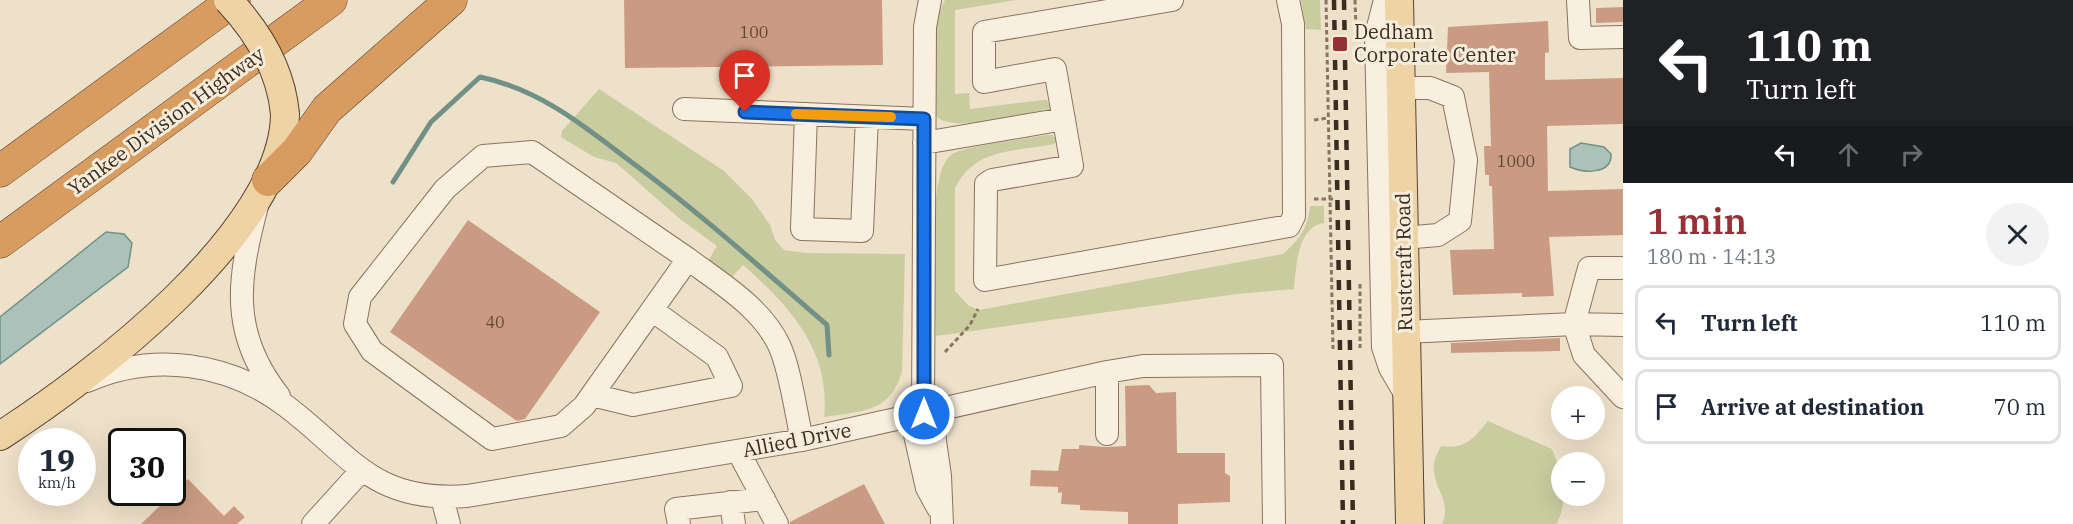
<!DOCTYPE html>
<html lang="en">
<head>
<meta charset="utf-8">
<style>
  :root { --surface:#fff; --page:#f2f2f3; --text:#1f2937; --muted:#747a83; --line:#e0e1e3; --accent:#973138 }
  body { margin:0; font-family:"IBM Plex Serif",serif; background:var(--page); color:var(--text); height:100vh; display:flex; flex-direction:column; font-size:22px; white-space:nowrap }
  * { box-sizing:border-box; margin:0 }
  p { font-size:20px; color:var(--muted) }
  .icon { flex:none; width:33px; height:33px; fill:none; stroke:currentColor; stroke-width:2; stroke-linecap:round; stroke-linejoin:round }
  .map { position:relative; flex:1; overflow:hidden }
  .drawer { display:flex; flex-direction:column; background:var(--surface); width:450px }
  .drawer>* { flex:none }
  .banner { background:#202124; color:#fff; overflow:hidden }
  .buttons { position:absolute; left:1551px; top:386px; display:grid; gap:12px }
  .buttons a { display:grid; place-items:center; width:54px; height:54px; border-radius:50%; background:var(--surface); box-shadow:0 6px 24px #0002; font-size:30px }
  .speed { position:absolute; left:18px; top:428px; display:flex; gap:12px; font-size:30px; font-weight:700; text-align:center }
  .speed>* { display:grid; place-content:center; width:78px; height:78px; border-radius:50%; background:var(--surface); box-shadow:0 6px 24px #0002; line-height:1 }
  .speed small { font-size:15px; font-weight:400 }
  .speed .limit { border:3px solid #111; border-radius:9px; background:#fff; color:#111 }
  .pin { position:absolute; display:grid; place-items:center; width:51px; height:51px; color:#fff; margin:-62px -26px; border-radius:50% 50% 50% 0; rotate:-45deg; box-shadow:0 0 6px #0007 }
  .pin .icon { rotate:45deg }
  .me { position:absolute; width:66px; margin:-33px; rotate:0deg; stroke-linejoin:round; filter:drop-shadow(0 0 4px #0008) }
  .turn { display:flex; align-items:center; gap:21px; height:126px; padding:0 24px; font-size:27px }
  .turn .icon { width:78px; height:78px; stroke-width:2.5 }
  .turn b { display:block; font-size:42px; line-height:51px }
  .lanes { display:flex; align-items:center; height:57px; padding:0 24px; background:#0003; justify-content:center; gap:30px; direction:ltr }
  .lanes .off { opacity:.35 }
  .round { display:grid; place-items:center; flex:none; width:63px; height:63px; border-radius:32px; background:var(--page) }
  .overview { display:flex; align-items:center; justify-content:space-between; height:102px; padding:0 24px }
  h1 { font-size:36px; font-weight:600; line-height:45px; color:var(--accent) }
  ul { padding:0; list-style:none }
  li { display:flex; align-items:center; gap:18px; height:75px; margin:0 12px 9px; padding:0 12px; border:3px solid var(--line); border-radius:12px }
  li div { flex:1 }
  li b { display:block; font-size:22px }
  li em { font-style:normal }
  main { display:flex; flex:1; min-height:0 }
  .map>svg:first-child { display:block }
  .green { fill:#c9cc9e }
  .water { fill:#abc2ba; stroke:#719187; stroke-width:1.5 }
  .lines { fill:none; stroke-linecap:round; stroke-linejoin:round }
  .stream { stroke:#719187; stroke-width:5 }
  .building { fill:#ca9b82 }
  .minor-casing { stroke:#8a735f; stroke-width:24 }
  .major-casing { stroke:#584233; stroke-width:30 }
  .highway-casing { stroke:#584233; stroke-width:33 }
  .path { stroke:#8a735f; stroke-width:3; stroke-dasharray:4.5 3; stroke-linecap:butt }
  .minor { stroke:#f8efde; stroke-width:22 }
  .major { stroke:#eed3a5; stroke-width:28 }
  .highway { stroke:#d89c60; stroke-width:32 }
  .rail { stroke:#3b2c22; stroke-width:4.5; stroke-dasharray:10 10; stroke-linecap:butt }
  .major-bridge-casing { stroke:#584233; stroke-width:30; stroke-linecap:butt }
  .major-bridge { stroke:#eed3a5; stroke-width:28 }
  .route-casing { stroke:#114b97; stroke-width:15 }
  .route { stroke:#1a73e8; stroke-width:10 }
  .slow { stroke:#f59e0b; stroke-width:10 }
  .poi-dot { fill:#973138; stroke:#f5ecda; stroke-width:2 }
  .labels { text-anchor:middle; stroke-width:6; stroke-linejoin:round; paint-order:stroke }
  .number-label { font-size:16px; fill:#5f483a }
  .poi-label { font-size:20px; fill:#3b2c22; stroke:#f5ecda; text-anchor:start }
  .street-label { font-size:20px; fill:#3b2c22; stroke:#f5ecda }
</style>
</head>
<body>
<main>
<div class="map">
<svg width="1623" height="524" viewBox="0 0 1623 524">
  <rect width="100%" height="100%" fill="#eee1ca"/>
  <path class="green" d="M945 0H1016L955 10V94L969 93 970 109 1043 100H1047L1051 108C1028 113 949 135 935 115 935 80 927 32 945 0Z
    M1301 0H1320L1321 30 1306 29Z
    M599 89 724 171 752 199 770 225 775 240 784 250 806 253 905 254 902 371C891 413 861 411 824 417 831 351 790 306 743 265L731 278 708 261 717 246 680 219 616 163 594 157 561 137 562 131Z
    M1046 135H1053L1057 141 1054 144C1014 152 975 148 955 188V291L969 306 979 310 1283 254C1299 240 1308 228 1310 206H1324V223C1297 226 1296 269 1294 289L1237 294 936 336C936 301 925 175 951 155 963 146 1027 139 1046 135Z
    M1488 421 1552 449C1561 472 1570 502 1556 524H1442C1453 501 1431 487 1434 464 1434 458 1439 451 1441 446 1465 450 1474 438 1488 421Z"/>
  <path class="water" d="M1581 143 1604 147 1611 154C1612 175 1583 173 1570 167V149Z
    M106 232 124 234 132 243 128 267 0 364V317Z"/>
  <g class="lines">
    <path class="stream" d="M393 182 431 122 480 77C539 89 583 125 630 161 699 212 762 269 827 325L829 355"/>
  </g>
  <path class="building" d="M624 0H882L883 65 625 68Z
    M1623 7V22L1596 23V8Z
    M1548 21 1549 52 1545 53V80L1623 78V124L1547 126 1548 191 1623 189V235L1549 237 1554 296 1522 297V293L1453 295 1450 250 1494 249 1492 186H1489V175H1485L1484 146H1491L1489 72 1446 73 1448 27Z
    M468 220 600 312 525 419 517 421 390 332Z
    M1560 338V351L1451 353V343Z
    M1149 385 1156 393 1176 392 1177 453H1225V473L1230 476V502L1178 504V524H1128V512L1080 510V505L1061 504 1062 492 1058 493V487L1030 486 1031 470 1058 471 1062 449H1079V445L1106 447 1126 446 1125 386Z
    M188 479 224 516 234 506 245 517 237 524H141Z
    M864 484 885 524H790V522Z"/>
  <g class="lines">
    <g class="minor-casing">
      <path id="minor" d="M1172 0 984 32V82L1055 69 1072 166 992 180 986 184 985 280 1289 226 1294 216 1293 24 1288 0
        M1385 0 1376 35 1383 347 1390 368 1407 397
        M1578 0 1580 38 1623 37
        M1400 88H1430L1453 97 1466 160 1460 221 1438 235 1403 238
        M684 109 924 119
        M806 114 802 229 862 231 867 117
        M924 143 1064 119
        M257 206C238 279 229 333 279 396
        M688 259 532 152 483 156 445 189 360 297 355 324 372 351 492 439 561 426 584 406 688 259C720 283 761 307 779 345 790 368 796 413 802 440
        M1623 268H1589L1574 324 1623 325
        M1405 332 1574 324 1584 355 1623 397
        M87 381C153 352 228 362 286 406 351 455 372 503 467 496L802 440 1107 372
        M592 395 633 405 731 386 717 357 652 310
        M931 413 940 476 942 524
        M923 415 925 27 930 0
        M911 417 927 488 938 508
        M1107 434V372L1143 366 1272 365 1274 524
        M738 451 777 524
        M442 498 449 524
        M731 502 734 524
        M313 524 361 471
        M679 524 676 509 764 499"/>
    </g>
    <g class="major-casing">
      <path id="major" d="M1399 0 1410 524
        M0 436C92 377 284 232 285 114"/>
    </g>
    <g class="highway-casing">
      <path id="highway" d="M0 171 234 0
        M268 180 297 151 327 109 451 0
        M0 242 331 0"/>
    </g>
    <path class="path" d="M1326 0 1333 349
      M1355 0 1356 28
      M1314 120 1328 118
      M1314 199H1333
      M1360 284V348
      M945 352 970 325 978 309"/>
    <use href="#minor" class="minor"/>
    <use href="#major" class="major"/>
    <use href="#highway" class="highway"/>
    <path class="rail" d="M1334 0 1343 524
      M1344 0 1353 524"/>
    <g class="major-bridge-casing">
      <path id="major-bridge" d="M228 0C258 32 281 69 285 114"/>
    </g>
    <use href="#major-bridge" class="major-bridge"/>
  </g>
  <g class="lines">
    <g class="route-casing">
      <path id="route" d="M745 112 924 119V414"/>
    </g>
    <use href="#route" class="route"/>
    <path class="slow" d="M796 114 891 117"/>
  </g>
  <rect class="poi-dot" x="1332" y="36" width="16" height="16" rx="3"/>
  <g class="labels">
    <g class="number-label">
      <text x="754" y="38">100</text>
      <text x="1516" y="167">1000</text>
      <text x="495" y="328">40</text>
    </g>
    <g class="poi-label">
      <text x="1354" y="39">Dedham<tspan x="1354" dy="23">Corporate Center</tspan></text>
    </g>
    <g class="street-label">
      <text transform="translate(166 121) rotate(-36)" y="7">Yankee Division Highway</text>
      <text transform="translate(1404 262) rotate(-91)" y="7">Rustcraft Road</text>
      <text transform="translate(797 440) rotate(-11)" y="7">Allied Drive</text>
    </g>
  </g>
</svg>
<div class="buttons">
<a>+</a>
<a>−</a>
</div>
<div class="speed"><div>19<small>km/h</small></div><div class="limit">30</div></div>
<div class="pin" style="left:745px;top:112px;background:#d93025"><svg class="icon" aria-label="arrive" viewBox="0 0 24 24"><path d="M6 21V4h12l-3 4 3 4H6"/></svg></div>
<svg class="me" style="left:924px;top:414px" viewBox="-20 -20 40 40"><circle r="17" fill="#1a73e8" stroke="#fff" stroke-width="3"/><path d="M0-11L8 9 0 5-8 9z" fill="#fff"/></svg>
</div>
<section class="drawer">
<div class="banner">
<div class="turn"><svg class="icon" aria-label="left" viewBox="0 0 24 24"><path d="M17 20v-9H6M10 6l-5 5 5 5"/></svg><div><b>110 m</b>Turn left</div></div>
<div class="lanes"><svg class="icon" aria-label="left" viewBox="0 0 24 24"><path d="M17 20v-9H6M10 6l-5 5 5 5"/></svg><svg class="icon off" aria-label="ahead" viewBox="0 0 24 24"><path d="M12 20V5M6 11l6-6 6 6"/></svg><svg class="icon off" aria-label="right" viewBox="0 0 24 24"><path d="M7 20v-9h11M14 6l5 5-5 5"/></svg></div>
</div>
<div class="overview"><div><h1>1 min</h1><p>180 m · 14:13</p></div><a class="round"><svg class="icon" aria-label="close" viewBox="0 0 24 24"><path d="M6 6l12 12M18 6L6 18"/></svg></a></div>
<ul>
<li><svg class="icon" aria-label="left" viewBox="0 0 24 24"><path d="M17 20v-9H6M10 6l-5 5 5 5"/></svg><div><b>Turn left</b></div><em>110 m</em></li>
<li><svg class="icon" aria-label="arrive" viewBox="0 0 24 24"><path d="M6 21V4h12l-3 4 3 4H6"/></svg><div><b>Arrive at destination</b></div><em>70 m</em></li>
</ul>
</section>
</main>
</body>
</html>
